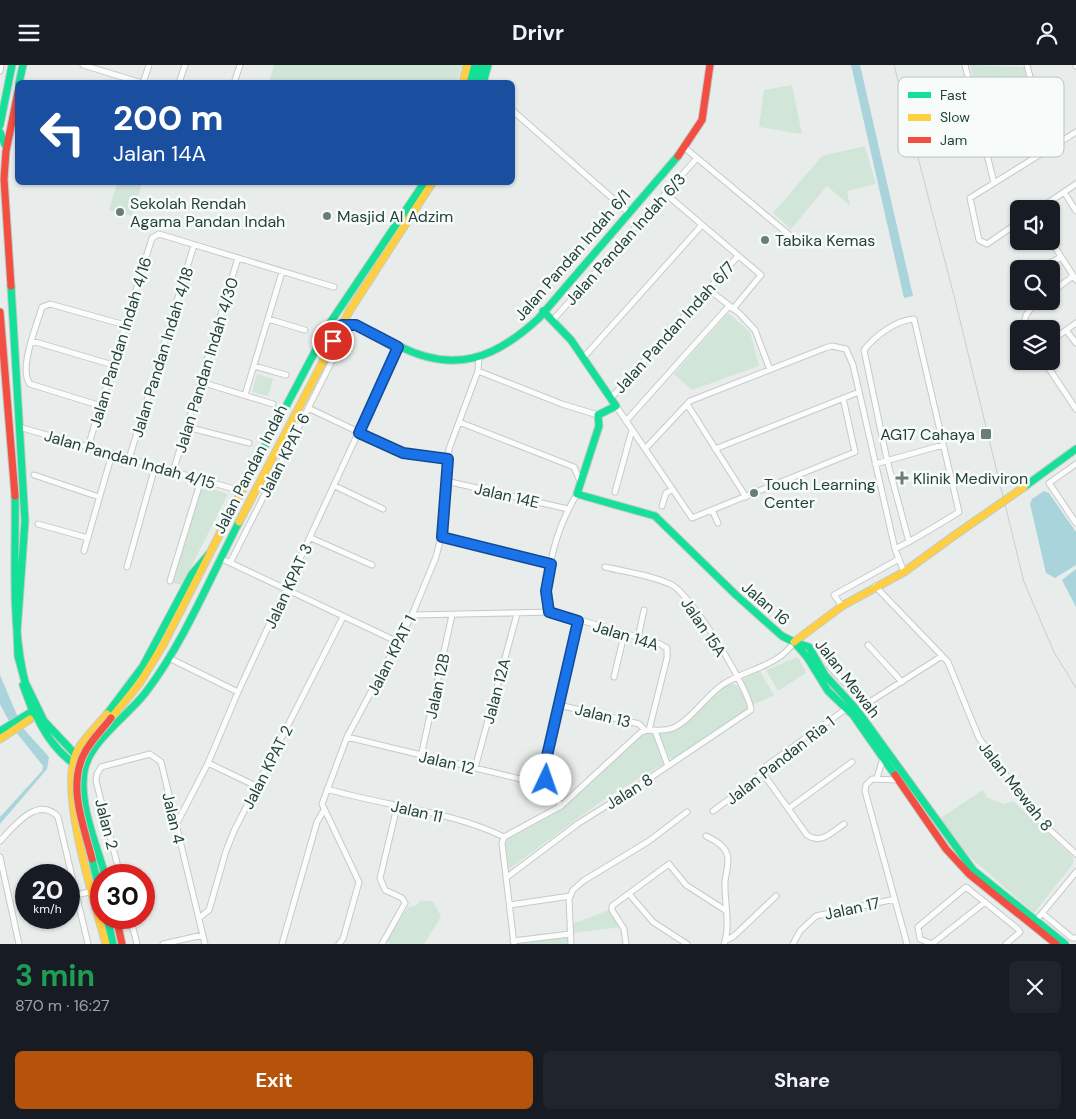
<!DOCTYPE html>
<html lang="en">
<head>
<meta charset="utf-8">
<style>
  :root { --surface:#171b24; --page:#20242c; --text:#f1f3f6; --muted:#9ea1a6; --accent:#b45309 }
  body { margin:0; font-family:"DM Sans",sans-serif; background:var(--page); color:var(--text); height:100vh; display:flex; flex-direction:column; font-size:19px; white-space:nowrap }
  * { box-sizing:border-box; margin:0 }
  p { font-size:16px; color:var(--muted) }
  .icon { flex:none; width:28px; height:28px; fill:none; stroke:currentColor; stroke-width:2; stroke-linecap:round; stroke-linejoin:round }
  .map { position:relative; height:879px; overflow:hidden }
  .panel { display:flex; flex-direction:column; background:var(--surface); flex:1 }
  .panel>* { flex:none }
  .top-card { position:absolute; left:15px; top:15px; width:500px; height:105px; border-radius:8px; box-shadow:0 1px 4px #0004; background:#1a4fa0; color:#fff; overflow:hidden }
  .fabs { position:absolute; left:1010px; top:135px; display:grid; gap:10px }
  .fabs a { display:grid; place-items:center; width:50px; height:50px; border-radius:8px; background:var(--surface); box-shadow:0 1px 4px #0004; font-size:25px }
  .speed { position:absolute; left:15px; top:799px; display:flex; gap:10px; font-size:25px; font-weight:700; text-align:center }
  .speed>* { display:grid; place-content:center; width:65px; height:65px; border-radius:50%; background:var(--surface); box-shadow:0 1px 4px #0004; line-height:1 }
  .speed small { font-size:12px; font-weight:400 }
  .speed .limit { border:8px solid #d22; background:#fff; color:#111 }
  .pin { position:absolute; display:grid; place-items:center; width:42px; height:42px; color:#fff; margin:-21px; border:2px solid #fff; border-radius:50%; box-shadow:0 1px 5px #0007 }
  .me { position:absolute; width:55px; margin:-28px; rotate:3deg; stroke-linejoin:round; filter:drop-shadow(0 0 4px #0008) }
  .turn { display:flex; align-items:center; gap:18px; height:105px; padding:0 15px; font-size:22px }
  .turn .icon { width:65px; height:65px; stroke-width:2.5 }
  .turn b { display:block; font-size:35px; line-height:42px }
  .round { display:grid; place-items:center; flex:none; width:52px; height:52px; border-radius:8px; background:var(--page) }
  .head { display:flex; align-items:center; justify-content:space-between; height:85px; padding:0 15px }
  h1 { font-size:30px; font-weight:700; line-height:38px; color:#1e9e55 }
  .cta { display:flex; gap:10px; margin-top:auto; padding:10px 15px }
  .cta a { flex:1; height:58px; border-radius:8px; background:var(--accent); color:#fff; font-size:20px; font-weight:700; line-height:58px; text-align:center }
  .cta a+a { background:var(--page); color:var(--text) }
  header { display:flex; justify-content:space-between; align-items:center; height:65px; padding:0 15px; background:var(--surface); font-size:22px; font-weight:700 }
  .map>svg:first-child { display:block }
  .green { fill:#d1e6d8 }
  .water { fill:#a9d4db }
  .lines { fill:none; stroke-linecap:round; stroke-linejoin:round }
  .street-casing { stroke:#c5cac8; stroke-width:7 }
  .fast-casing { stroke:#c3cbc8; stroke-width:9 }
  .slow-casing { stroke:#c3cbc8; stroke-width:9 }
  .jam-casing { stroke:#c3cbc8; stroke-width:9 }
  .street { stroke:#fcfcfc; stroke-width:5 }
  .fast { stroke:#16e098; stroke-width:7 }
  .slow { stroke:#ffcf43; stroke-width:7 }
  .jam { stroke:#f24e42; stroke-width:7 }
  .tram { stroke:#c9cdcc; stroke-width:1 }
  .slow-bridge-casing { stroke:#c3cbc8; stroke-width:9; stroke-linecap:butt }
  .jam-bridge-casing { stroke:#c3cbc8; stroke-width:9; stroke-linecap:butt }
  .slow-bridge { stroke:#ffcf43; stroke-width:7 }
  .jam-bridge { stroke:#f24e42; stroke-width:7 }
  .route-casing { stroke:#114b97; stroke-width:12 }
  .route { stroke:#1a73e8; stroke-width:9 }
  .poi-dot { fill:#697e78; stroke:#f7fbf9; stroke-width:2 }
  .labels { text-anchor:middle; stroke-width:5; stroke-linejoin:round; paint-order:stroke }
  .poi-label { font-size:16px; fill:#24423a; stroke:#f7fbf9; text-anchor:start }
  .street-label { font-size:16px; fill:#24423a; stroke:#f7fbf9 }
  .key { fill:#f7fbf9; stroke:#b8c4c0; stroke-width:1 }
  .key-label { font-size:14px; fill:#24423a }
</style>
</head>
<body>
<header><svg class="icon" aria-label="menu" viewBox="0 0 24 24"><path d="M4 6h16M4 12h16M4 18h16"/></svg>Drivr<svg class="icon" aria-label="person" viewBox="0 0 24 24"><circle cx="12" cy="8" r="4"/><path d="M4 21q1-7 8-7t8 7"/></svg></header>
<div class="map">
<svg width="1076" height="879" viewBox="0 0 1076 879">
  <rect width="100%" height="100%" fill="#e8edeb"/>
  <path class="green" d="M274 0H462L457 17H269Z
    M970 0 1025 2 1031 32 986 59Z
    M792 20 802 69 759 62 764 25Z
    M865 81 876 119 847 126 850 141 827 121 791 164 773 148 822 91Z
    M117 118H142L132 151 109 145Z
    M728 248 750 267 759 301 692 325 674 309Z
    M257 309 273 314 268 331 252 327Z
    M201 420 228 429 182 520 173 518Z
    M798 592 806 608 778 626 766 605Z
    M760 606 774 630 753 640 741 615Z
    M733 619 737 620 749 641 745 648 673 694 669 692 659 669C664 668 670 667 674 665 695 654 709 623 733 619Z
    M644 668 653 669 665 698 602 736 509 804 505 779 507 774 563 743Z
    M983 725 987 732 1004 739 1013 736 1073 792V799L1034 848 956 780 936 756Z
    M420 836H433L441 852 424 879H390L386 876 408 842 415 841Z
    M609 845 622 862 574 868 573 859Z
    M569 871V879H515V877Z"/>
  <path class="water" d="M851 0H860L913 231 904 233Z
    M1044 426 1049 428 1076 467V500L1055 513 1046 508 1030 439 1032 434Z
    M1076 504V542L1062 515Z
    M0 610 22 662 49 692 47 704 0 759V752L42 706 43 701 12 662 0 639Z"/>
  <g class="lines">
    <g class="street-casing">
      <path id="street" d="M83 0 142 18
        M965 0 994 118
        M1027 0 1048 84
        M1076 0V1
        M0 6 1 0
        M143 18 149 0
        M179 18 185 0
        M234 18 240 0
        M512 45 628 147
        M981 66 1035 33
        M685 83 793 173
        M1064 127 1076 146
        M666 129 761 210 733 244
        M1039 144 1076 119
        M1019 157 987 179 979 175 970 133 1076 67
        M1051 176 1076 215
        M1039 204 1061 192
        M708 224 739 248 755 265 770 305
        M1051 228 1073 211
        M268 254 305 265
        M553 255 697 93
        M1025 264C1023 248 1029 245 1041 236
        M1066 265 1076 278
        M32 276 113 300
        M1051 276 1076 258
        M584 292 702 160
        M1044 296 1076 344
        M254 301 286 310
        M478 306 562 339 598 350
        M201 317 273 339
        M245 330 282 207
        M611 333 738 191
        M687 339 746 432
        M101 341 30 319C18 304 37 260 42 242L50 239 125 260
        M616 341 692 453 855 387 843 333
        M308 343 403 388 448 394
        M626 356 729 241
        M459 357 574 402 580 416
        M19 362 241 426
        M187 362 249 378
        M88 382 152 173 159 169 334 222
        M645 384 690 336 825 283 832 281 846 284 853 300 895 484 904 507
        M715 384 859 327
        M129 394 194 180
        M875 399 943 380
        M1076 399 1049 418 1076 458
        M173 407 238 193
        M34 410 99 432
        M446 416 568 444
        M335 421 383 444
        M615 427 632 365
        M662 441 666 428 672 425
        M712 445 718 458
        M38 459 88 473
        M441 472 551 499
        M311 473 372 500
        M895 484C917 473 938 460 959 447L914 254C896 255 875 271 864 285L887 395 909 477
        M84 486 112 389
        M220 493 398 577
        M230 498 339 282
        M127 502 155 402
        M170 516 201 415
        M875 521 948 597 979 673 1038 754 1076 789
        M842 541 834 530 899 494
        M549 547C543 508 557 462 577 429
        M412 550 554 547 660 579 667 583V593L649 665
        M638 573 644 545
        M868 580 902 617
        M169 593 238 627
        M830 602 866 640
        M614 612 624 570
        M559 640 639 659 645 665
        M857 645 942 591
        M655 666 668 701
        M347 672 537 718 546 715
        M421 691 452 550
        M208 698 256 721
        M475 703 517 549
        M762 707 807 770C821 780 832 767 844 759
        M877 713 883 693
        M898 715 872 714 866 720 865 726 907 879
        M327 724C384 741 451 746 504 772
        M561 741 546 715 544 704 578 556
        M788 744 852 697
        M713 746 755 715 766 701 846 644
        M176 760 208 698 238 627 398 282
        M706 771C714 775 724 780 727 789 730 798 726 807 725 816 724 836 731 860 724 879
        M0 776C14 761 38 730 58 752L88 879
        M0 792 19 879
        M120 810 96 716 97 709 101 702 150 689 161 697 205 879
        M507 812 579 758 644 717 751 645C749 623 691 530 672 520 652 510 626 507 605 502
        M76 830 93 826
        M630 830 653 857 687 879
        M510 840 570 831
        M1042 848 1072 873H1076
        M130 852 137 879
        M199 853 209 845 226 786 234 766 343 552
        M1034 858 1076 807
        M513 876 570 869
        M725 876 734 871 776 831
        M163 879 203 870
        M282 879 317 757 324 745
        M339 879 343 874 359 817 322 739 347 672 412 550 436 492 441 472 449 384 478 306 479 291
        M382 879 405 838 402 833 385 825 380 813 397 742
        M514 879 502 778 504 772 561 741 640 668C649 662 662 668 673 663 692 654 705 632 722 620 746 604 778 602 794 577
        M571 879 569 834 573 825 583 816 649 776 687 747
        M626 879 624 864 612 845V841L669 799 686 820 725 845
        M793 879 800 866 816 851 895 834
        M932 879 920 874 918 862 966 822 1018 864 1020 867 1006 879
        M932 879 985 837"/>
    </g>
    <g class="fast-casing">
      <path id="fast" d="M19 18 23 0
        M470 18 475 0
        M477 18 481 0
        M483 18 488 0
        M0 60 12 0
        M0 67 5 80
        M11 221 25 456 17 567 18 591 25 617 44 656 75 689 87 697
        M543 246 571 275 616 341 598 350 599 361 577 429 655 451 736 530 782 571 794 577 807 592 828 626 853 650 895 710
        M342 260C363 260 381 271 399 281 454 309 495 294 539 253L678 91
        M255 400 330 258 424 118
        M1024 422 1076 384
        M15 431C17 517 0 656 83 705
        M794 577 809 582 825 610 857 645 973 805 1065 879
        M23 620 33 647 30 654
        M107 649 143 601 192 509 209 489
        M0 666 31 647
        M92 794 101 831
        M105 810C96 778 79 740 84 707 88 677 129 650 146 627 184 577 210 513 239 457
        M107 852 113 879"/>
    </g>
    <g class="slow-casing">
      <path id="slow" d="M463 18 467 0
        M239 457 350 245 432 118
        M794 577 842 541 904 507 955 470
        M111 653 139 619 163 580 255 400
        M0 674 30 654
        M106 879C94 835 61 733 75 691 79 678 99 659 107 649"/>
    </g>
    <g class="jam-casing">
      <path id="jam" d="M678 91 702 55 710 0
        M11 221 4 114 6 86 18 27
        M0 247 15 431
        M895 710 946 784 969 809 1056 879
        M116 852 122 879"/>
    </g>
    <use href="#street" class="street"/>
    <use href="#fast" class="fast"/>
    <use href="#slow" class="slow"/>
    <use href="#jam" class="jam"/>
    <path class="tram" d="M894 0 954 231 1024 517 1054 587 1076 623"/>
    <g class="slow-bridge-casing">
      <path id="slow-bridge" d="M955 470 1024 422"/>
    </g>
    <g class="jam-bridge-casing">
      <path id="jam-bridge" d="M92 794C84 761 68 724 83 691 89 677 102 665 111 653"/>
    </g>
    <use href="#slow-bridge" class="slow-bridge"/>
    <use href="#jam-bridge" class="jam-bridge"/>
  </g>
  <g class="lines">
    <g class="route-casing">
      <path id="route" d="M333 276 342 260H356L398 282 359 368 403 388 448 394 442 472 551 499 546 526 549 547 578 556 544 704 546 715"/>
    </g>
    <use href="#route" class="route"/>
  </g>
  <g class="poi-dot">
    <circle cx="120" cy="147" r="5"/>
    <circle cx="327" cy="151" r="5"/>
    <circle cx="765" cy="175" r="5"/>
    <rect x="980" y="363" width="12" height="12" rx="2.5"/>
    <path d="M899.5 405.5h5v5h5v5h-5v5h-5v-5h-5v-5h5z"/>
    <circle cx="754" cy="428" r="5"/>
  </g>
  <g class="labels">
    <g class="poi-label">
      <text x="130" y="144">Sekolah Rendah<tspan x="130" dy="18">Agama Pandan Indah</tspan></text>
      <text x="337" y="157">Masjid Al Adzim</text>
      <text x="775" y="181">Tabika Kemas</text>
      <text x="975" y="375" text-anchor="end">AG17 Cahaya</text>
      <text x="913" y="419">Klinik Mediviron</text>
      <text x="764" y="425">Touch Learning<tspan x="764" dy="18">Center</tspan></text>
    </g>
    <g class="street-label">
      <text transform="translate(625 174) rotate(-48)" y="6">Jalan Pandan Indah 6/3</text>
      <text transform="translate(572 190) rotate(-49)" y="6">Jalan Pandan Indah 6/1</text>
      <text transform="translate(674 262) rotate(-48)" y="6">Jalan Pandan Indah 6/7</text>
      <text transform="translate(120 277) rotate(-73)" y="6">Jalan Pandan Indah 4/16</text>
      <text transform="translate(162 287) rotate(-73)" y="6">Jalan Pandan Indah 4/18</text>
      <text transform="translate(206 300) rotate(-73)" y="6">Jalan Pandan Indah 4/30</text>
      <text transform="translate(284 390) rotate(-63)" y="6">Jalan KPAT 6</text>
      <text transform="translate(130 394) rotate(16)" y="6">Jalan Pandan Indah 4/15</text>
      <text transform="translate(250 404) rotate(-63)" y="6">Jalan Pandan Indah</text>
      <text transform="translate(507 430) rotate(13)" y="6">Jalan 14E</text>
      <text transform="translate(288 521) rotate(-65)" y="6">Jalan KPAT 3</text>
      <text transform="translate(766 538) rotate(41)" y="6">Jalan 16</text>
      <text transform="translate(704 562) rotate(56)" y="6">Jalan 15A</text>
      <text transform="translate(626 570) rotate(17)" y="6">Jalan 14A</text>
      <text transform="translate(391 590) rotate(-63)" y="6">Jalan KPAT 1</text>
      <text transform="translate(848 613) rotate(52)" y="6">Jalan Mewah</text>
      <text transform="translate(437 621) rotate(-78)" y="6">Jalan 12B</text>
      <text transform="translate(496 626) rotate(-75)" y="6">Jalan 12A</text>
      <text transform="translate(603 650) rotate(14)" y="6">Jalan 13</text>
      <text transform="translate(780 695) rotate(-38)" y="6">Jalan Pandan Ria 1</text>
      <text transform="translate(447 697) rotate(13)" y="6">Jalan 12</text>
      <text transform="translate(267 702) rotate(-63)" y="6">Jalan KPAT 2</text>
      <text transform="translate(1016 721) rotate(52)" y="6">Jalan Mewah 8</text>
      <text transform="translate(629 726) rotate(-32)" y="6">Jalan 8</text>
      <text transform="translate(417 746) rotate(13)" y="6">Jalan 11</text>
      <text transform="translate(174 753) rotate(77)" y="6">Jalan 4</text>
      <text transform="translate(107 759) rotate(76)" y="6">Jalan 2</text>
      <text transform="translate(852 843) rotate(-12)" y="6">Jalan 17</text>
    </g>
  </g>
  <rect x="898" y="12" width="166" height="80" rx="8" class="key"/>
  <rect x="908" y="27" width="23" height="6" fill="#16e098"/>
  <rect x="908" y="49" width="23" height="7" fill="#ffcf43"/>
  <rect x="908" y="72" width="23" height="6" fill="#f24e42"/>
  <g class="key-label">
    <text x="940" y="35">Fast</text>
    <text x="940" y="57">Slow</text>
    <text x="940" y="80">Jam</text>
  </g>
</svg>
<div class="fabs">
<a><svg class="icon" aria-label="sound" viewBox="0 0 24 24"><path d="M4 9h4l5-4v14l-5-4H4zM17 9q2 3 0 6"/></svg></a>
<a><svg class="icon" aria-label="search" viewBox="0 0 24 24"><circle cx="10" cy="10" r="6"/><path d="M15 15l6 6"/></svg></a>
<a><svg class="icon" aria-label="layers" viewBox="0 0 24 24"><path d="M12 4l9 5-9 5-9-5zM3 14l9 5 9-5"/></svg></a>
</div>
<div class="speed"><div>20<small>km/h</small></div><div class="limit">30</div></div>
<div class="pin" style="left:333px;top:276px;background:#d93025"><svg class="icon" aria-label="arrive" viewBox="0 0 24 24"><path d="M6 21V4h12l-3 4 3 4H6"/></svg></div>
<svg class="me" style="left:546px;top:715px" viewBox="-20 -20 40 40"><circle r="19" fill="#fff"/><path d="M0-13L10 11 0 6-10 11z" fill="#1a73e8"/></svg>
<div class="top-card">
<div class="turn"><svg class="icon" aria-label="left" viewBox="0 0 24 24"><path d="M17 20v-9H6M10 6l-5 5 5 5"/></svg><div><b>200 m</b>Jalan 14A</div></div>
</div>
</div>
<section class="panel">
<div class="head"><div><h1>3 min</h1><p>870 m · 16:27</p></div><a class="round"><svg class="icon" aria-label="close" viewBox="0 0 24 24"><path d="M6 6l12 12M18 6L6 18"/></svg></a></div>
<div class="cta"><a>Exit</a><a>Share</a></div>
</section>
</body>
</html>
